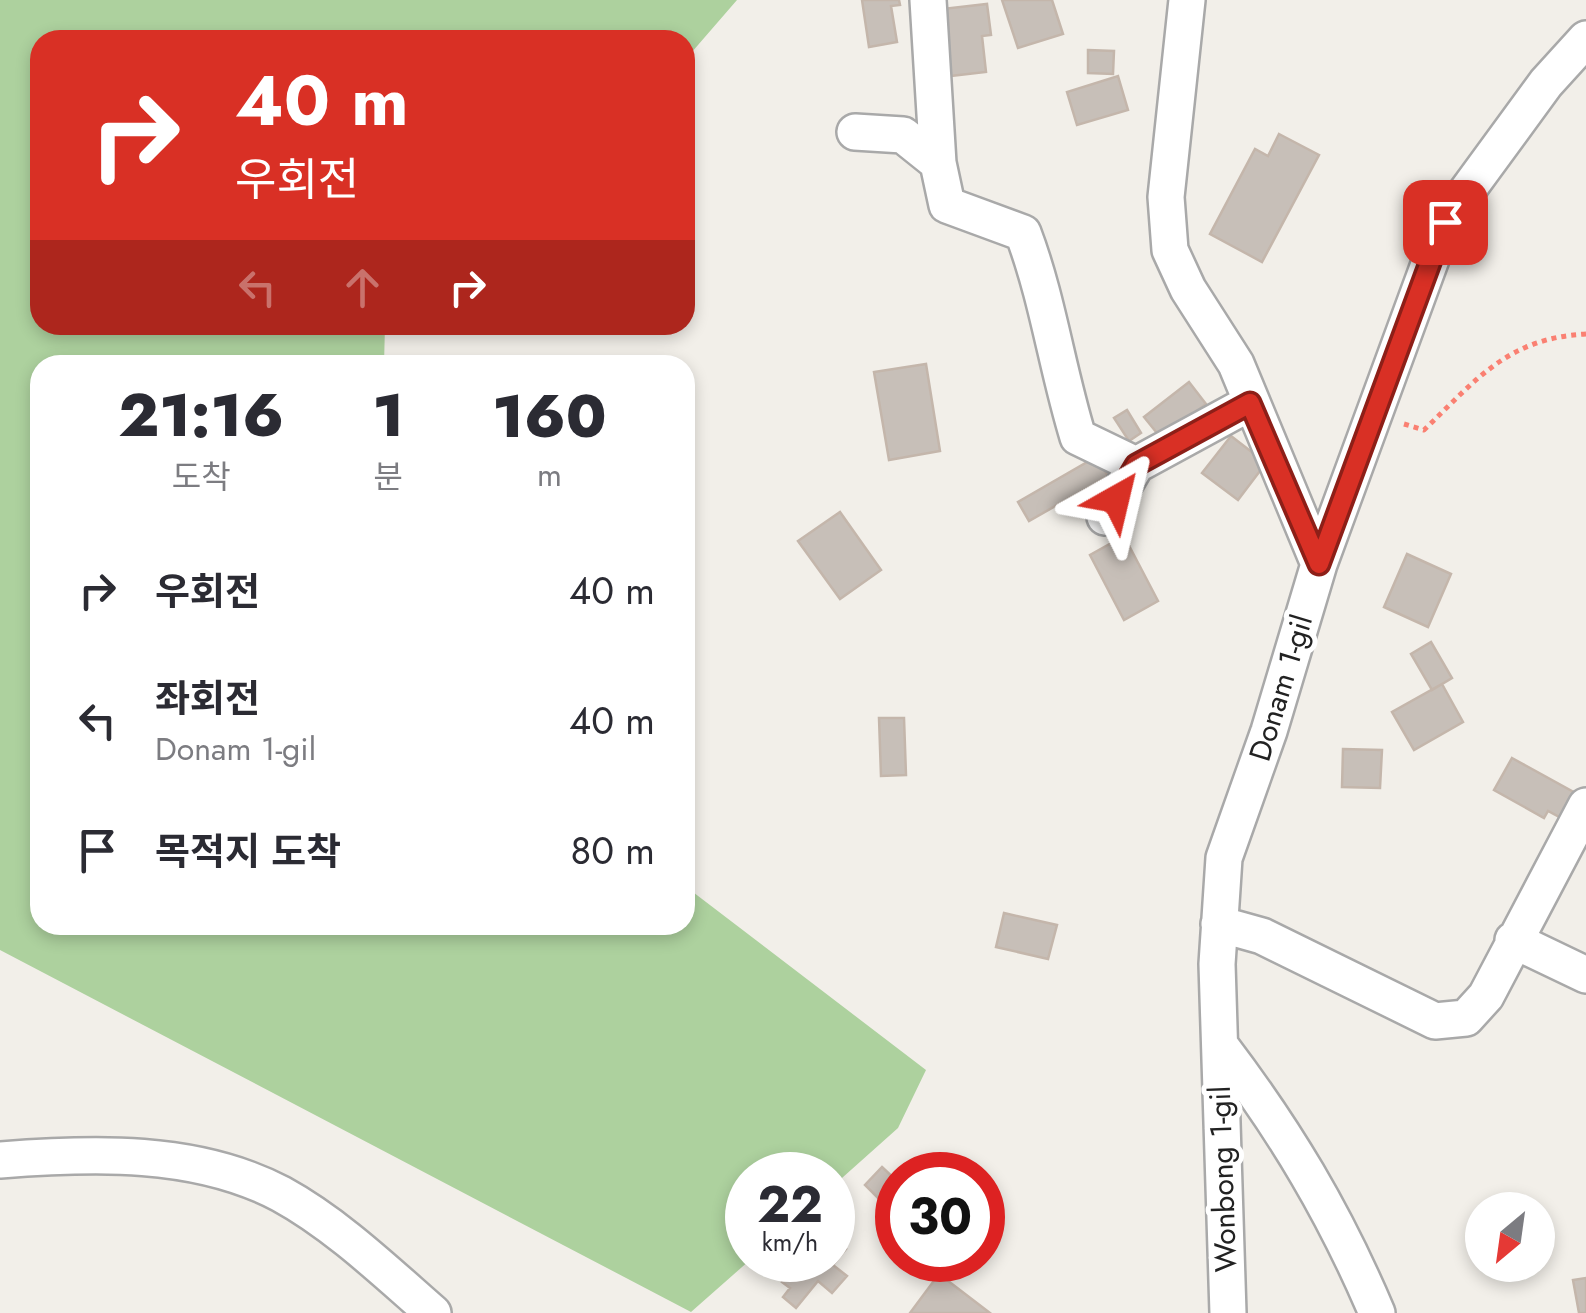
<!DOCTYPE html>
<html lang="ko">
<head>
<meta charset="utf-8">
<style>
  :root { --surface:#fff; --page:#f2f2f3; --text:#2b2b33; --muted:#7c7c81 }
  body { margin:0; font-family:Jost,"Noto Sans KR",sans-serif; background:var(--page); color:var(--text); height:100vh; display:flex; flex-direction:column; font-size:38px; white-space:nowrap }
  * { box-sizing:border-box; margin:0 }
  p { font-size:32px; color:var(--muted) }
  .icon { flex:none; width:55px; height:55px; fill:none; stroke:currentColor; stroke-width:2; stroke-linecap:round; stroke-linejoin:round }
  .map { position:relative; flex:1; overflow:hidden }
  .details { position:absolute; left:30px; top:355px; width:665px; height:580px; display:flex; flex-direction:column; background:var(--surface); border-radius:30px; box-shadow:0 5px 15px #0003 }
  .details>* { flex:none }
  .guide { position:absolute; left:30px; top:30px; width:665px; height:305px; border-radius:30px; box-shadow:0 5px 15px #0003; background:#d93025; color:#fff; overflow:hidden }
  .needle { width:65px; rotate:209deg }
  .controls { position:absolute; left:1465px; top:1192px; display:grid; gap:20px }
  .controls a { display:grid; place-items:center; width:90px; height:90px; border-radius:50%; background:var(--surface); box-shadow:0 5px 15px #0003; font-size:50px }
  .speed { position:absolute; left:725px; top:1152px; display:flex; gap:20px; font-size:50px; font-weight:700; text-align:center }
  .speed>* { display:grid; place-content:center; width:130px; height:130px; border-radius:50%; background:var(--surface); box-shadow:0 5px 15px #0003; line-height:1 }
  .speed small { font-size:25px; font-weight:400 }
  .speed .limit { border:15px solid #d22; background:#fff; color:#111 }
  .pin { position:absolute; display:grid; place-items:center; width:85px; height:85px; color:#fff; margin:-42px; border-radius:20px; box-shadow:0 5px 15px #0006 }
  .me { position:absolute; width:110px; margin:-55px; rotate:37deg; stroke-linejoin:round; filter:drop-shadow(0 0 8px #0008) }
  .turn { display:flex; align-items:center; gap:35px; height:210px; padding:0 40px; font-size:45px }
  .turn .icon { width:130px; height:130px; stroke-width:2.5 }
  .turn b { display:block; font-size:70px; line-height:85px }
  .lanes { display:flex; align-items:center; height:95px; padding:0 40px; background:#0003; justify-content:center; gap:50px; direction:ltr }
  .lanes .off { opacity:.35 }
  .eta { display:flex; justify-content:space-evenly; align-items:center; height:170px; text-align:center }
  .eta b { font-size:60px; font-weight:800; line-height:70px }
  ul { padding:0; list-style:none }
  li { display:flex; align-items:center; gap:30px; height:130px; padding:0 40px }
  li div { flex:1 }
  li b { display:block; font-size:38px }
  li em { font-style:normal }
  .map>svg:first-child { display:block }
  .forest { fill:#add19e }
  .building { fill:#c7bfb8; stroke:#c4b6ab; stroke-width:2.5 }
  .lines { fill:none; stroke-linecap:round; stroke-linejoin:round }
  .street-casing { stroke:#a9a9a9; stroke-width:40 }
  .path { stroke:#fa8072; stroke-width:5; stroke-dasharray:5 5; stroke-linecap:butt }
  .street { stroke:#fff; stroke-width:35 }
  .route-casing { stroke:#8d1f18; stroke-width:25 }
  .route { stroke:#d93025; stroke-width:18 }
  .labels { text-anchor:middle; stroke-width:10; stroke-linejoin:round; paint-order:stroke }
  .street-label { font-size:30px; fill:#222; stroke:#fff }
</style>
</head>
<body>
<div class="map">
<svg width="1586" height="1313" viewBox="0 0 1586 1313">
  <rect width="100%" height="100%" fill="#f2efe9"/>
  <path class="forest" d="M0 0H737L685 60V40H40V325H385L384 365H40V925H685V886L926 1070 898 1128 833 1186 832 1175H748L750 1260 691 1312 0 950Z"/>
  <path class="building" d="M862 0H899L900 5 891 6 897 42 869 47Z
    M1002 0H1052L1063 34 1018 48Z
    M987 4 991 35 982 36 986 72 950 76 942 9Z
    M1088 50 1114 51 1113 74 1088 73Z
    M1118 76 1128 110 1077 125 1067 92Z
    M1279 134 1319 155 1262 262 1210 234 1255 149 1268 156Z
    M926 364 940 451 889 460 874 372Z
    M1189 382 1206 404 1161 438 1144 417Z
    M1127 410 1141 433 1129 441 1114 418Z
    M1231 436 1266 463 1238 500 1202 473Z
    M1096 457 1108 476 1029 521 1018 502Z
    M840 512 881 570 840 599 798 541Z
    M1124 536 1158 601 1124 620 1090 555Z
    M1407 554 1451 574 1428 627 1384 607Z
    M1431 642 1452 678 1432 690 1411 654Z
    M1442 684 1463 722 1414 750 1392 712Z
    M879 718H904L906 775 881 776Z
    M1343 749 1382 750 1380 788 1342 787Z
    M1512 758 1579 795 1565 820 1548 811 1544 818 1494 790Z
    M1004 913 1057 925 1048 959 996 947Z
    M882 1167 898 1182V1218L865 1185Z
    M832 1238 846 1249 833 1265 847 1276 832 1293 818 1281 796 1308 783 1297 790 1288 782 1282 795 1267 787 1260H832Z
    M939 1274 990 1313H910Z
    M1586 1278V1313H1579L1573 1280Z"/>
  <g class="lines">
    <g class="street-casing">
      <path id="street" d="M928 0 938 163 947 205 1023 233C1048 299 1057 369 1078 437L1136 465
        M1187 0 1166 197 1170 250 1188 289 1236 364 1319 564
        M855 132 903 135 938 163
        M1105 517 1136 465 1250 403
        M1219 924 1262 936 1435 1021 1466 1018 1486 996 1586 806
        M1513 940 1586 975
        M1220 1045C1286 1132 1334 1212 1377 1313
        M0 1160C92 1153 196 1149 281 1194 336 1224 386 1272 433 1313
        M1228 1313 1217 964 1224 858 1269 731 1319 564 1445 221 1546 83 1586 39"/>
    </g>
    <path class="path" d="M1404 424 1424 430C1477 379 1508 338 1586 334"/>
    <use href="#street" class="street"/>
  </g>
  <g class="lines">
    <g class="route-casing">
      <path id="route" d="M1116 499 1136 465 1250 403 1319 564 1445 222"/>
    </g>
    <use href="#route" class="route"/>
  </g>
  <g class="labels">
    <g class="street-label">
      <text transform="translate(1281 688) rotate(-73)" y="10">Donam 1-gil</text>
      <text transform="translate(1223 1179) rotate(-92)" y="10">Wonbong 1-gil</text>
    </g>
  </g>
</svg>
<div class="controls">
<a><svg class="needle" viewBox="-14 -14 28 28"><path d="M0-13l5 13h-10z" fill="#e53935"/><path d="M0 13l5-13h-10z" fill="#7c7c81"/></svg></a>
</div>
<div class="speed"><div>22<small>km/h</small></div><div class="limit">30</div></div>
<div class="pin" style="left:1445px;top:222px;background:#d93025"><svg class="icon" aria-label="arrive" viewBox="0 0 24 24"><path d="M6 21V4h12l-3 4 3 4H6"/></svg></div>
<svg class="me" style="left:1116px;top:499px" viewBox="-20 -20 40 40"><path d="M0-17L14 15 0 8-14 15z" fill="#d93025" stroke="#fff" stroke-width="4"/></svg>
<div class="guide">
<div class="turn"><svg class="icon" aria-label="right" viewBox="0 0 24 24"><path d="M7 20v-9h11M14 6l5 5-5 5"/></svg><div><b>40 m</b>우회전</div></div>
<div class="lanes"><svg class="icon off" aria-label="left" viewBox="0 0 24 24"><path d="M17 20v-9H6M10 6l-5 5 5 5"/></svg><svg class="icon off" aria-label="ahead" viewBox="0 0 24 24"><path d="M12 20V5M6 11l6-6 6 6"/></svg><svg class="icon" aria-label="right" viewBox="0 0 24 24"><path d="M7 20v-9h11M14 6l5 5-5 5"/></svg></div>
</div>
<section class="details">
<div class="eta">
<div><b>21:16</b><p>도착</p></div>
<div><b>1</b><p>분</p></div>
<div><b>160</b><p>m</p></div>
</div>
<ul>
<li><svg class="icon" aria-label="right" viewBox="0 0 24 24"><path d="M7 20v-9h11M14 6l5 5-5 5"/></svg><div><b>우회전</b></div><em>40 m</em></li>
<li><svg class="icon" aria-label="left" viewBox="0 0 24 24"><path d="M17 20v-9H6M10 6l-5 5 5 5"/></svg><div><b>좌회전</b><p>Donam 1-gil</p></div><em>40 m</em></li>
<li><svg class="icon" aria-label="arrive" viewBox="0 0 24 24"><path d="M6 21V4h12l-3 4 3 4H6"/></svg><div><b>목적지 도착</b></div><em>80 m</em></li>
</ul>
</section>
</div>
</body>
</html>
